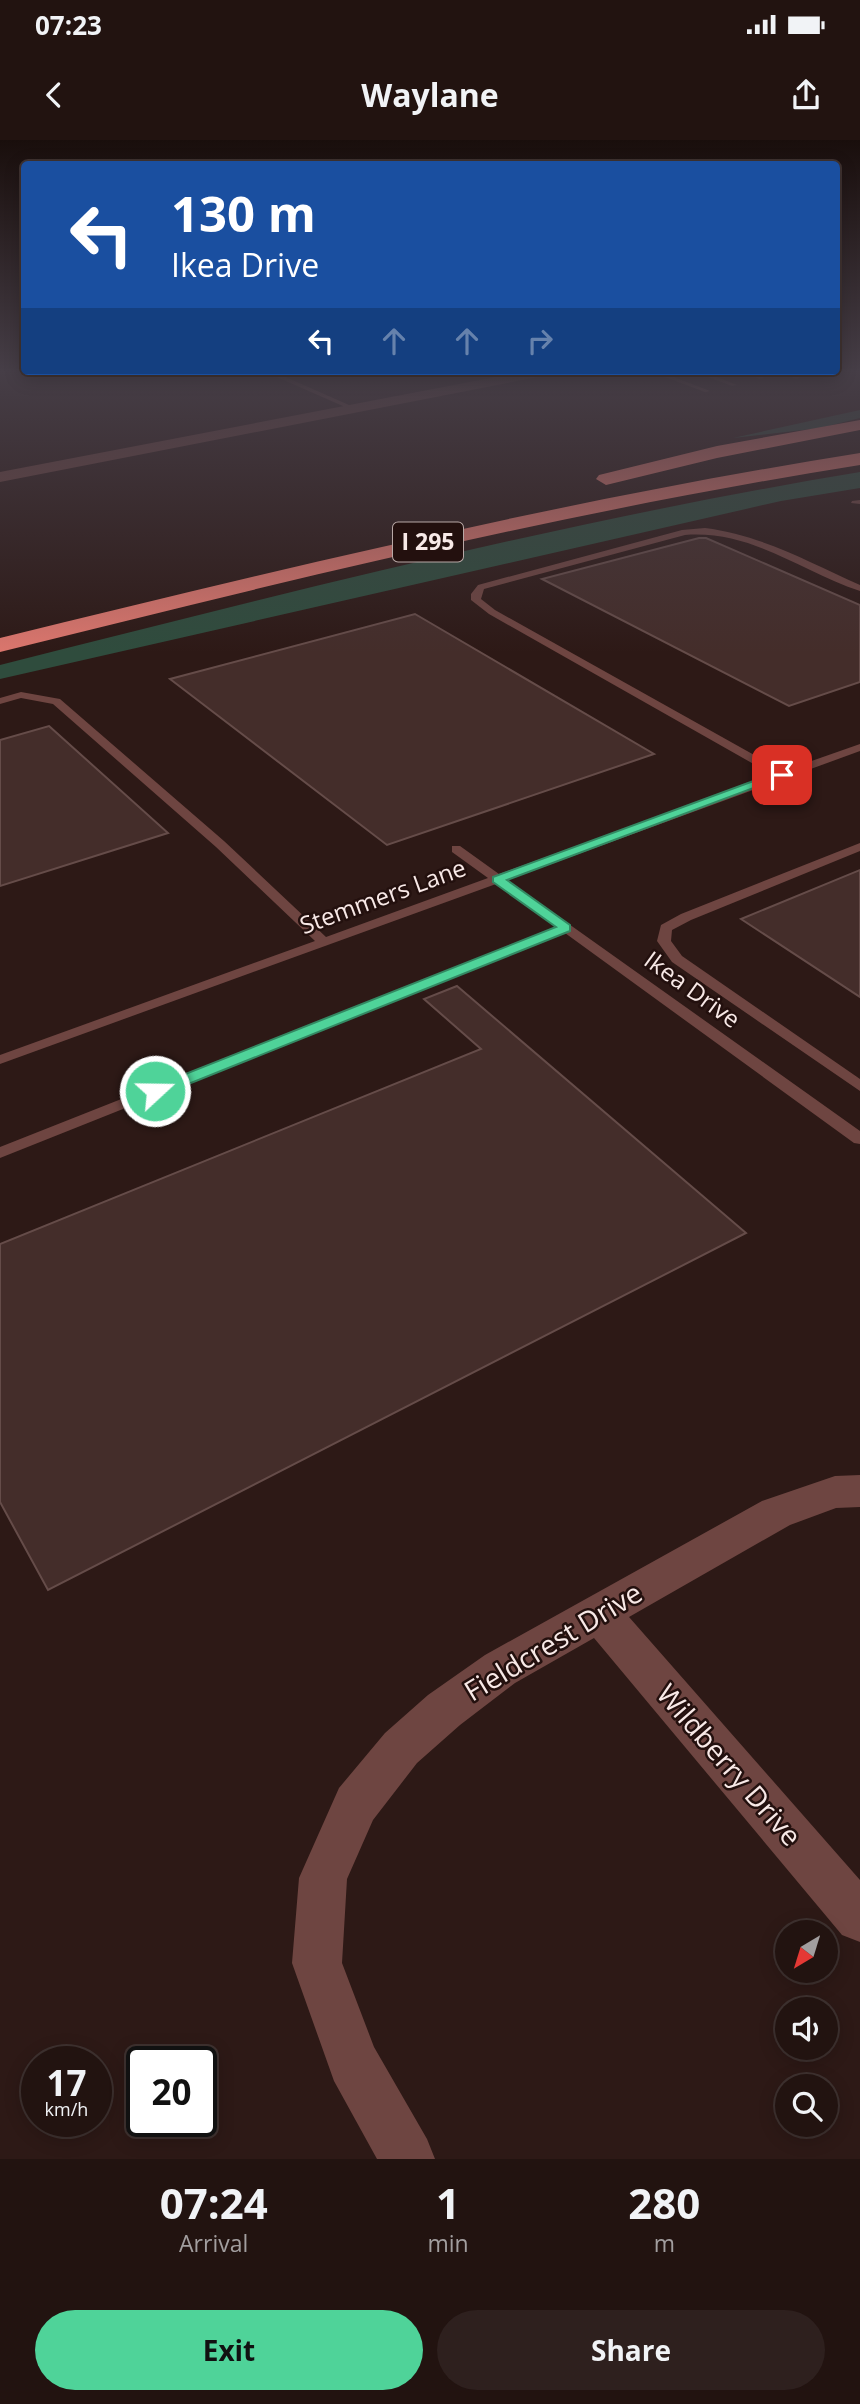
<!DOCTYPE html>
<html lang="en">
<head>
<meta charset="utf-8">
<style>
  :root { --surface:#221310; --page:#2e201e; --text:#f1f3f6; --muted:#a29e9f; --line:#3f3230; --accent:#4fd399 }
  body { margin:0; font-family:"Open Sans",sans-serif; background:var(--page); color:var(--text); height:100vh; display:flex; flex-direction:column; font-size:26px; white-space:nowrap }
  * { box-sizing:border-box; margin:0 }
  p { font-size:23px; color:var(--muted) }
  .icon { flex:none; width:38px; height:38px; fill:none; stroke:currentColor; stroke-width:2; stroke-linecap:round; stroke-linejoin:round }
  .map { position:relative; height:2019px; overflow:hidden }
  .details { display:flex; flex-direction:column; background:var(--surface); flex:1 }
  .details>* { flex:none }
  .top-card { position:absolute; left:21px; top:21px; width:819px; height:214px; border-radius:7px; box-shadow:0 4px 18px #0003,0 0 0 2px var(--line); background:#1a4fa0; color:#fff; overflow:hidden }
  .needle { width:46px; rotate:218deg }
  .controls { position:absolute; left:775px; top:1780px; display:grid; gap:14px }
  .controls a { display:grid; place-items:center; width:63px; height:63px; border-radius:50%; background:var(--surface); box-shadow:0 4px 18px #0003,0 0 0 2px var(--line); font-size:35px }
  .speed { position:absolute; left:21px; top:1906px; display:flex; gap:14px; font-size:35px; font-weight:700; text-align:center }
  .speed>* { display:grid; place-content:center; width:91px; height:91px; border-radius:50%; background:var(--surface); box-shadow:0 4px 18px #0003,0 0 0 2px var(--line); line-height:1 }
  .speed small { font-size:18px; font-weight:400 }
  .speed .limit { border:4px solid #111; border-radius:10px; background:#fff; color:#111 }
  .pin { position:absolute; display:grid; place-items:center; width:60px; height:60px; color:#fff; margin:-30px; border-radius:14px; box-shadow:0 4px 10px #0006 }
  .me { position:absolute; width:77px; margin:-38px; rotate:69deg; stroke-linejoin:round; filter:drop-shadow(0 0 5px #0008) }
  .turn { display:flex; align-items:center; gap:24px; height:147px; padding:0 35px; font-size:32px }
  .turn .icon { width:91px; height:91px; stroke-width:2.5 }
  .turn b { display:block; font-size:49px; line-height:60px }
  .lanes { display:flex; align-items:center; height:66px; padding:0 35px; background:#0003; justify-content:center; gap:35px; direction:ltr }
  .lanes .off { opacity:.35 }
  .eta { display:flex; justify-content:space-evenly; align-items:center; height:119px; text-align:center }
  .eta b { font-size:42px; font-weight:700; line-height:49px }
  .button { display:flex; gap:14px; margin-top:auto; padding:14px 35px }
  .button a { flex:1; height:80px; border-radius:42px; background:var(--accent); color:#111; font-size:28px; font-weight:700; line-height:80px; text-align:center }
  .button a+a { background:var(--page); color:var(--text) }
  .status { display:flex; justify-content:space-between; align-items:center; height:49px; padding:0 35px; background:var(--surface); direction:ltr }
  .status svg { height:19px; fill:currentColor }
  header { display:flex; justify-content:space-between; align-items:center; height:91px; padding:0 35px; background:var(--surface); font-size:32px; font-weight:700 }
  .map>svg:first-child { display:block }
  .green { fill:#2f4c3d }
  .building { fill:#442d2a; stroke:#654c49; stroke-width:2 }
  .lines { fill:none; stroke-linecap:round; stroke-linejoin:round }
  .lane { fill:#6e4541; fill-rule:evenodd }
  .street { fill:#6e4541; fill-rule:evenodd }
  .highway { fill:#db766d; fill-rule:evenodd }
  .route { fill:#4fd399; stroke:#338963; stroke-width:2 }
  .labels { text-anchor:middle; stroke-width:5; stroke-linejoin:round; paint-order:stroke }
  .shield { fill:#23100e; stroke:#b8a8a6; stroke-width:2 }
  .shield-label { font-size:23px; font-weight:bold; fill:#f8e9e7 }
  .street-label { font-size:24px; fill:#f8e9e7; stroke:#23100e }
  .near-street-label { font-size:28px; fill:#f8e9e7; stroke:#23100e }
</style>
</head>
<body>
<div class="status"><b>07:23</b><svg viewBox="0 0 49 12"><path d="M0 12V9h3v3zM5 12V6h3v6zM10 12V3h3v9zM15 12V0h3v12zM26 1h20v11H26zM47 4h2v5h-2z"/></svg></div>
<header><svg class="icon" aria-label="back" viewBox="0 0 24 24"><path d="M15 5l-7 7 7 7"/></svg>Waylane<svg class="icon" aria-label="share" viewBox="0 0 24 24"><path d="M12 15V3M7 8l5-5 5 5M5 13v7h14v-7"/></svg></header>
<div class="map">
<svg width="860" height="2019" viewBox="0 0 860 2019">
  <rect width="100%" height="100%" fill="#2d1916"/>
  <path class="green" d="M860 270V278L820 288 733 298Z
    M860 332V348L781 361 0 539V525C285 453 570 380 860 332Z"/>
  <path class="building" d="M699 398H706L860 465V542L789 566 542 439Z
    M415 474 654 614 387 705 170 539Z
    M49 586 168 693 0 746V600Z
    M860 730V857L741 779Z
    M457 846 746 1093 48 1450 0 1362V1104L481 909 424 859Z"/>
  <g class="lines">
    <path class="lane" d="M263 231H272L358 269 352 270Z
      M482 231H491L509 239 504 240Z
      M649 231H658L710 251 705 252Z
      M692 231H701L737 245 732 246Z
      M745 231H753L764 238 759 239Z
      M782 231H790L800 238 795 239Z
      M860 360V364L851 363 852 361Z
      M705 388C761 395 809 422 860 445V451C800 431 752 390 685 395L484 449 481 459 495 470 783 631 860 604V611L507 740 860 991V1004L854 1003 565 793 0 1018V1007L556 787 496 744 0 924V915L315 801 216 707 53 564 21 558 0 564V558L21 552 60 559 224 701 326 797 488 738 452 712V706H460L499 734 773 635 489 474 471 460V454L478 445 682 390Z
      M860 703V711L691 780 672 790 671 801 682 816 860 939V951L672 822 657 801 661 785 681 774Z"/>
    <path class="street" d="M527 231H555L548 235 0 342V332Z
      M860 1335V1367L836 1368 790 1385 629 1477 860 1740V1802L842 1795 594 1498 515 1543 460 1585 417 1623 373 1680 347 1739 342 1823 374 1907 427 1999 435 2019H377L334 1941 292 1823 299 1738 339 1648 385 1593 428 1555 485 1515 762 1361 835 1336Z"/>
    <path class="highway" d="M860 280V290L717 318 606 345 596 339 599 335 717 306Z
      M860 313V325C570 371 285 441 0 512V498C285 428 570 359 860 313Z"/>
  </g>
  <linearGradient id="sky" x2="0" y2="1"><stop stop-color="#190e0c"/><stop offset="0.45" stop-color="#463e47"/><stop offset="1" stop-color="#463e47" stop-opacity="0"/></linearGradient>
  <rect width="860" height="513" fill="url(#sky)"/>
  <path class="route" d="M778 632 788 635 507 740 570 785V791L161 955H150L148 951 150 948 556 787 493 742V737Z"/>
  <g class="labels">
    <rect class="shield" x="393" y="382.5" width="70" height="39" rx="5"/>
    <g class="shield-label">
      <text x="428" y="410">I 295</text>
    </g>
    <g class="street-label">
      <text transform="translate(383 757) rotate(-20)" y="8">Stemmers Lane</text>
      <text transform="translate(692 850) rotate(36)" y="8">Ikea Drive</text>
    </g>
    <g class="near-street-label">
      <text transform="translate(553 1502) rotate(-31)" y="10">Fieldcrest Drive</text>
      <text transform="translate(729 1625) rotate(49)" y="10">Wildberry Drive</text>
    </g>
  </g>
</svg>
<div class="controls">
<a><svg class="needle" viewBox="-14 -14 28 28"><path d="M0-13l5 13h-10z" fill="#e53935"/><path d="M0 13l5-13h-10z" fill="#a29e9f"/></svg></a>
<a><svg class="icon" aria-label="sound" viewBox="0 0 24 24"><path d="M4 9h4l5-4v14l-5-4H4zM17 9q2 3 0 6"/></svg></a>
<a><svg class="icon" aria-label="search" viewBox="0 0 24 24"><circle cx="10" cy="10" r="6"/><path d="M15 15l6 6"/></svg></a>
</div>
<div class="speed"><div>17<small>km/h</small></div><div class="limit">20</div></div>
<div class="pin" style="left:782px;top:635px;background:#d93025"><svg class="icon" aria-label="arrive" viewBox="0 0 24 24"><path d="M6 21V4h12l-3 4 3 4H6"/></svg></div>
<svg class="me" style="left:155px;top:951px" viewBox="-20 -20 40 40"><circle r="17" fill="#4fd399" stroke="#fff" stroke-width="3"/><path d="M0-11L8 9 0 5-8 9z" fill="#fff"/></svg>
<div class="top-card">
<div class="turn"><svg class="icon" aria-label="left" viewBox="0 0 24 24"><path d="M17 20v-9H6M10 6l-5 5 5 5"/></svg><div><b>130 m</b>Ikea Drive</div></div>
<div class="lanes"><svg class="icon" aria-label="left" viewBox="0 0 24 24"><path d="M17 20v-9H6M10 6l-5 5 5 5"/></svg><svg class="icon off" aria-label="ahead" viewBox="0 0 24 24"><path d="M12 20V5M6 11l6-6 6 6"/></svg><svg class="icon off" aria-label="ahead" viewBox="0 0 24 24"><path d="M12 20V5M6 11l6-6 6 6"/></svg><svg class="icon off" aria-label="right" viewBox="0 0 24 24"><path d="M7 20v-9h11M14 6l5 5-5 5"/></svg></div>
</div>
</div>
<section class="details">
<div class="eta">
<div><b>07:24</b><p>Arrival</p></div>
<div><b>1</b><p>min</p></div>
<div><b>280</b><p>m</p></div>
</div>
<div class="button"><a>Exit</a><a>Share</a></div>
</section>
</body>
</html>
